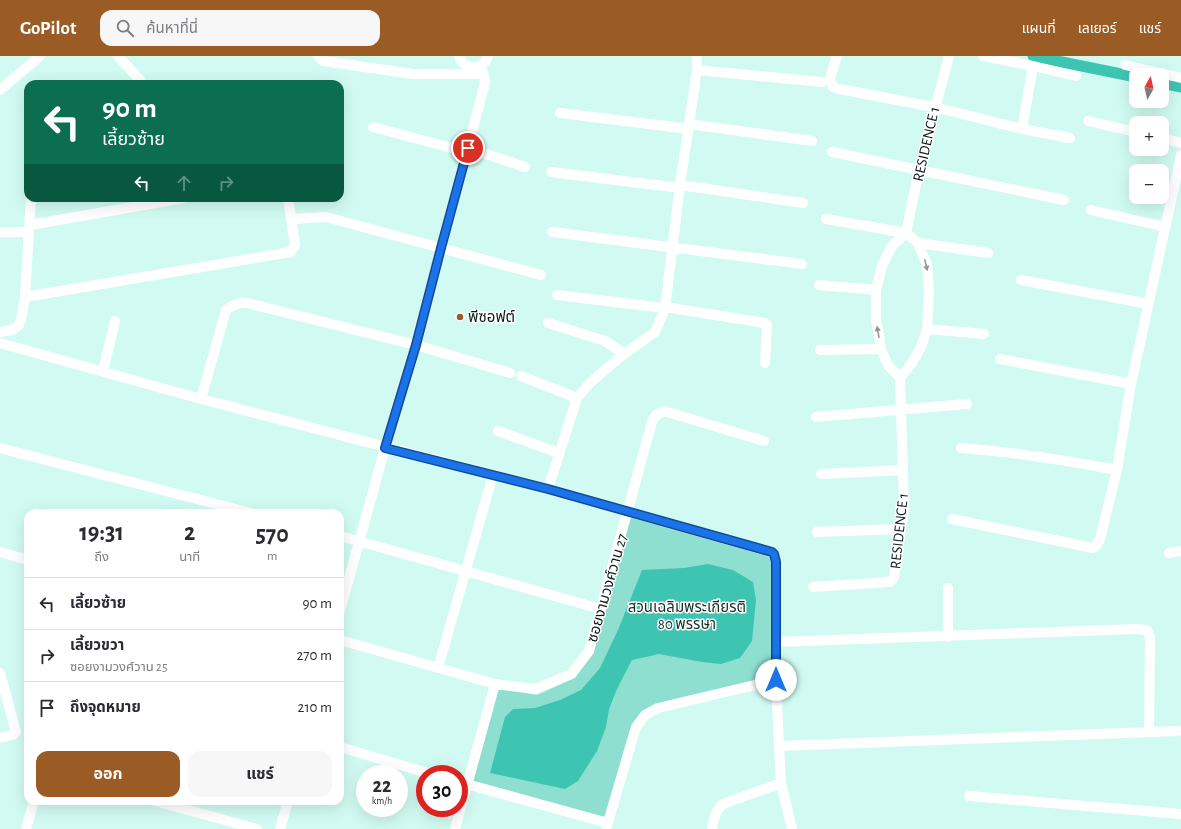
<!DOCTYPE html>
<html lang="th">
<head>
<meta charset="utf-8">
<style>
  :root { --surface:#fff; --page:#f7f7f7; --text:#2b2b33; --muted:#7c7c81; --line:#e1e1e2; --accent:#9b5b24 }
  body { margin:0; font-family:"Alegreya Sans","Noto Sans Thai",sans-serif; background:var(--page); color:var(--text); height:100vh; display:flex; flex-direction:column; font-size:15px; white-space:nowrap }
  * { box-sizing:border-box; margin:0 }
  p { font-size:13px; color:var(--muted) }
  .icon { flex:none; width:22px; height:22px; fill:none; stroke:currentColor; stroke-width:2; stroke-linecap:round; stroke-linejoin:round }
  .map { position:relative; flex:1; overflow:hidden }
  .sheet { position:absolute; left:24px; top:453px; width:320px; height:296px; display:flex; flex-direction:column; background:var(--surface); border-radius:12px; box-shadow:0 4px 16px #0002 }
  .sheet>* { flex:none }
  .guide { position:absolute; left:24px; top:24px; width:320px; height:122px; border-radius:12px; box-shadow:0 4px 16px #0002; background:#0b6e4f; color:#fff; overflow:hidden }
  .needle { width:26px; rotate:8deg }
  .buttons { position:absolute; left:1129px; top:12px; display:grid; gap:8px }
  .buttons a { display:grid; place-items:center; width:40px; height:40px; border-radius:8px; background:var(--surface); box-shadow:0 4px 16px #0002; font-size:20px }
  .speed { position:absolute; left:356px; top:709px; display:flex; gap:8px; font-size:20px; font-weight:700; text-align:center }
  .speed>* { display:grid; place-content:center; width:52px; height:52px; border-radius:50%; background:var(--surface); box-shadow:0 4px 16px #0002; line-height:1 }
  .speed small { font-size:10px; font-weight:400 }
  .speed .limit { border:6px solid #d22; background:#fff; color:#111 }
  .pin { position:absolute; display:grid; place-items:center; width:34px; height:34px; color:#fff; margin:-17px; border:2px solid #fff; border-radius:50%; box-shadow:0 1px 4px #0007 }
  .me { position:absolute; width:44px; margin:-22px; rotate:0deg; stroke-linejoin:round; filter:drop-shadow(0 0 3px #0008) }
  .turn { display:flex; align-items:center; gap:14px; height:84px; padding:0 12px; font-size:18px }
  .turn .icon { width:52px; height:52px; stroke-width:2.5 }
  .turn b { display:block; font-size:28px; line-height:34px }
  .lanes { display:flex; align-items:center; height:38px; padding:0 12px; background:#0003; justify-content:center; gap:20px; direction:ltr }
  .lanes .off { opacity:.35 }
  .eta { display:flex; justify-content:space-evenly; align-items:center; height:68px; text-align:center }
  .eta b { font-size:24px; font-weight:700; line-height:28px }
  .cta { display:flex; gap:8px; margin-top:auto; padding:8px 12px }
  .cta a { flex:1; height:46px; border-radius:12px; background:var(--accent); color:#fff; font-size:16px; font-weight:700; line-height:46px; text-align:center }
  .cta a+a { background:var(--page); color:var(--text) }
  ul { padding:0; list-style:none }
  li { display:flex; align-items:center; gap:12px; height:52px; padding:0 12px; border-top:1px solid var(--line) }
  li div { flex:1 }
  li b { display:block; font-size:15px }
  li em { font-style:normal }
  header { display:flex; align-items:center; gap:24px; box-sizing:border-box; height:56px; padding:0 20px; background:var(--accent); color:#fff }
  header strong { font-size:19px }
  nav { display:flex; gap:22px; margin-inline-start:auto; font-size:14px }
  .search { width:280px; height:36px; background:var(--page); display:flex; align-items:center; gap:10px; box-sizing:border-box; padding:0 14px; border-radius:12px; color:var(--muted); font-size:15px }
  .map>svg:first-child { display:block }
  .green { fill:#8fdfd0 }
  .water { fill:#3ec5b2 }
  .lines { fill:none; stroke-linecap:round; stroke-linejoin:round }
  .canal { stroke:#3ec5b2; stroke-width:11 }
  .street { stroke:#fff; stroke-width:10 }
  .oneway { fill:#929898 }
  .route-casing { stroke:#114b97; stroke-width:10 }
  .route { stroke:#1a73e8; stroke-width:7 }
  .poi-dot { fill:#9b5b24; stroke:#fff; stroke-width:1.5 }
  .labels { text-anchor:middle; stroke-width:3; stroke-linejoin:round; paint-order:stroke }
  .street-label { font-size:15px; fill:#0c1b19; stroke:#fff }
  .poi-label { font-size:15px; fill:#0c1b19; stroke:#fff; text-anchor:start }
  .park-label { font-size:15px; fill:#172e2a; stroke:#fff }
</style>
</head>
<body>
<header>
<strong>GoPilot</strong>
<div class="search"><svg class="icon" aria-label="search" viewBox="0 0 24 24"><circle cx="10" cy="10" r="6"/><path d="M15 15l6 6"/></svg>ค้นหาที่นี่</div>
<nav><a>แผนที่</a><a>เลเยอร์</a><a>แชร์</a></nav>
</header>
<div class="map">
<svg width="1181" height="773" viewBox="0 0 1181 773">
  <rect width="100%" height="100%" fill="#d1fbf2"/>
  <path class="green" d="M630 461 773 499V621L644 656 606 764 466 724 492 630 537 639 575 622 593 598Z"/>
  <path class="water" d="M708 508 733 514 753 526 756 544 752 585 740 602 721 608 702 606 659 598 632 604 617 633 609 653 606 671 597 695 578 725 565 733 490 717 505 661 513 653 535 652 560 644 581 634 600 612 618 574 642 514 684 512Z"/>
  <g class="lines">
    <path class="canal" d="M1033 0 1136 21
      M1162 27 1181 31"/>
    <path class="street" d="M118 0 141 25V28
      M318 0 323 5 413 18H483
      M459 0C464 15 483 15 488 0
      M837 0 830 22 833 31 839 33 934 51 1022 73 1070 82
      M983 0 1033 10
      M1125 9 1181 22
      M697 14 822 26
      M0 34 40 0
      M560 57 689 73
      M1088 65 1136 76
      M689 68 812 85
      M373 71 467 96
      M1022 73 1033 10 1076 20
      M1162 82 1181 87
      M468 92 525 111
      M832 96 1064 144
      M551 116 680 132
      M680 129 803 147
      M1091 154 1165 171
      M292 163 326 161 541 219
      M826 163 906 177
      M30 169 184 142
      M0 176H28
      M552 176 802 208
      M918 187 988 197
      M1021 224 1148 248
      M819 229 876 234
      M557 239 664 252
      M25 241 291 196 295 189 288 142
      M665 251 765 267 767 269 765 307
      M548 267 605 285 624 298
      M927 273 984 278
      M0 276 12 274 18 270 21 264 25 241 31 142
      M0 287 201 343 548 433 771 496 774 498 776 506V624L779 690 781 727 792 773
      M820 294 881 293
      M1000 303 1131 328
      M103 315 115 265
      M521 320 577 342
      M900 322 888 309 881 293 876 263V234L882 210 892 190 906 177 919 114 949 0
      M201 343 226 254 232 250 243 246 416 289 510 317
      M816 361 967 348
      M498 375 559 397
      M0 392 251 457
      M961 392C1013 396 1065 404 1117 414
      M821 418 903 414
      M548 433 577 342 590 327 620 301 655 276 663 258 666 244 680 129 697 14V0
      M952 463 1093 492 1097 489 1100 483 1117 414 1131 328 1181 99
      M817 476 901 473
      M340 480 601 553
      M0 496 28 504
      M1169 497 1181 495
      M813 531 890 526 894 521 904 452 900 322 912 307 921 291 927 273 929 234 927 209 918 187 906 177
      M948 532V581
      M340 555 385 392 416 289 441 192 485 27 484 20 481 10
      M340 584 495 628 535 633 571 618 589 595 652 366 656 359 664 355 764 385
      M776 586 1137 573 1147 574 1150 582 1149 675
      M438 612 493 419
      M0 617 16 676 13 679 0 682
      M779 690 1178 675
      M340 691 431 718
      M459 726 608 767
      M969 740 1181 758
      M155 745 257 773
      M26 773 34 745
      M280 773 288 745
      M455 773 495 628
      M606 773 636 671 645 659 658 652 776 624
      M712 773C714 764 715 754 723 748L781 727"/>
  </g>
  <defs><path id="oneway-solid" d="M-6-.8H1V-3.2L6.5 0L1 3.2V.8H-6Z"/></defs>
  <g class="oneway">
    <use href="#oneway-solid" transform="translate(926 209) rotate(77)"/>
    <use href="#oneway-solid" transform="translate(878 276) rotate(-100)"/>
  </g>
  <g class="lines">
    <g class="route-casing">
      <path id="route" d="M468 92 441 192 416 289 385 392 548 433 772 496 774 498 776 506V624"/>
    </g>
    <use href="#route" class="route"/>
  </g>
  <circle class="poi-dot" cx="460" cy="261" r="4"/>
  <g class="labels">
    <g class="street-label">
      <text transform="translate(926 88) rotate(-77)" y="5">RESIDENCE 1</text>
      <text transform="translate(899 475) rotate(-84)" y="5">RESIDENCE 1</text>
      <text transform="translate(607 532) rotate(-74)" y="5">ซอยงามวงศ์วาน 27</text>
    </g>
    <g class="poi-label">
      <text x="468" y="266">พีซอฟต์</text>
    </g>
    <g class="park-label">
      <text x="687" y="556">สวนเฉลิมพระเกียรติ<tspan x="687" dy="17">80 พรรษา</tspan></text>
    </g>
  </g>
</svg>
<div class="buttons">
<a><svg class="needle" viewBox="-14 -14 28 28"><path d="M0-13l5 13h-10z" fill="#e53935"/><path d="M0 13l5-13h-10z" fill="#7c7c81"/></svg></a>
<a>+</a>
<a>−</a>
</div>
<div class="speed"><div>22<small>km/h</small></div><div class="limit">30</div></div>
<div class="pin" style="left:468px;top:92px;background:#d93025"><svg class="icon" aria-label="arrive" viewBox="0 0 24 24"><path d="M6 21V4h12l-3 4 3 4H6"/></svg></div>
<svg class="me" style="left:776px;top:624px" viewBox="-20 -20 40 40"><circle r="19" fill="#fff"/><path d="M0-13L10 11 0 6-10 11z" fill="#1a73e8"/></svg>
<div class="guide">
<div class="turn"><svg class="icon" aria-label="left" viewBox="0 0 24 24"><path d="M17 20v-9H6M10 6l-5 5 5 5"/></svg><div><b>90 m</b>เลี้ยวซ้าย</div></div>
<div class="lanes"><svg class="icon" aria-label="left" viewBox="0 0 24 24"><path d="M17 20v-9H6M10 6l-5 5 5 5"/></svg><svg class="icon off" aria-label="ahead" viewBox="0 0 24 24"><path d="M12 20V5M6 11l6-6 6 6"/></svg><svg class="icon off" aria-label="right" viewBox="0 0 24 24"><path d="M7 20v-9h11M14 6l5 5-5 5"/></svg></div>
</div>
<section class="sheet">
<div class="eta">
<div><b>19:31</b><p>ถึง</p></div>
<div><b>2</b><p>นาที</p></div>
<div><b>570</b><p>m</p></div>
</div>
<ul>
<li><svg class="icon" aria-label="left" viewBox="0 0 24 24"><path d="M17 20v-9H6M10 6l-5 5 5 5"/></svg><div><b>เลี้ยวซ้าย</b></div><em>90 m</em></li>
<li><svg class="icon" aria-label="right" viewBox="0 0 24 24"><path d="M7 20v-9h11M14 6l5 5-5 5"/></svg><div><b>เลี้ยวขวา</b><p>ซอยงามวงศ์วาน 25</p></div><em>270 m</em></li>
<li><svg class="icon" aria-label="arrive" viewBox="0 0 24 24"><path d="M6 21V4h12l-3 4 3 4H6"/></svg><div><b>ถึงจุดหมาย</b></div><em>210 m</em></li>
</ul>
<div class="cta"><a>ออก</a><a>แชร์</a></div>
</section>
</div>
</body>
</html>
